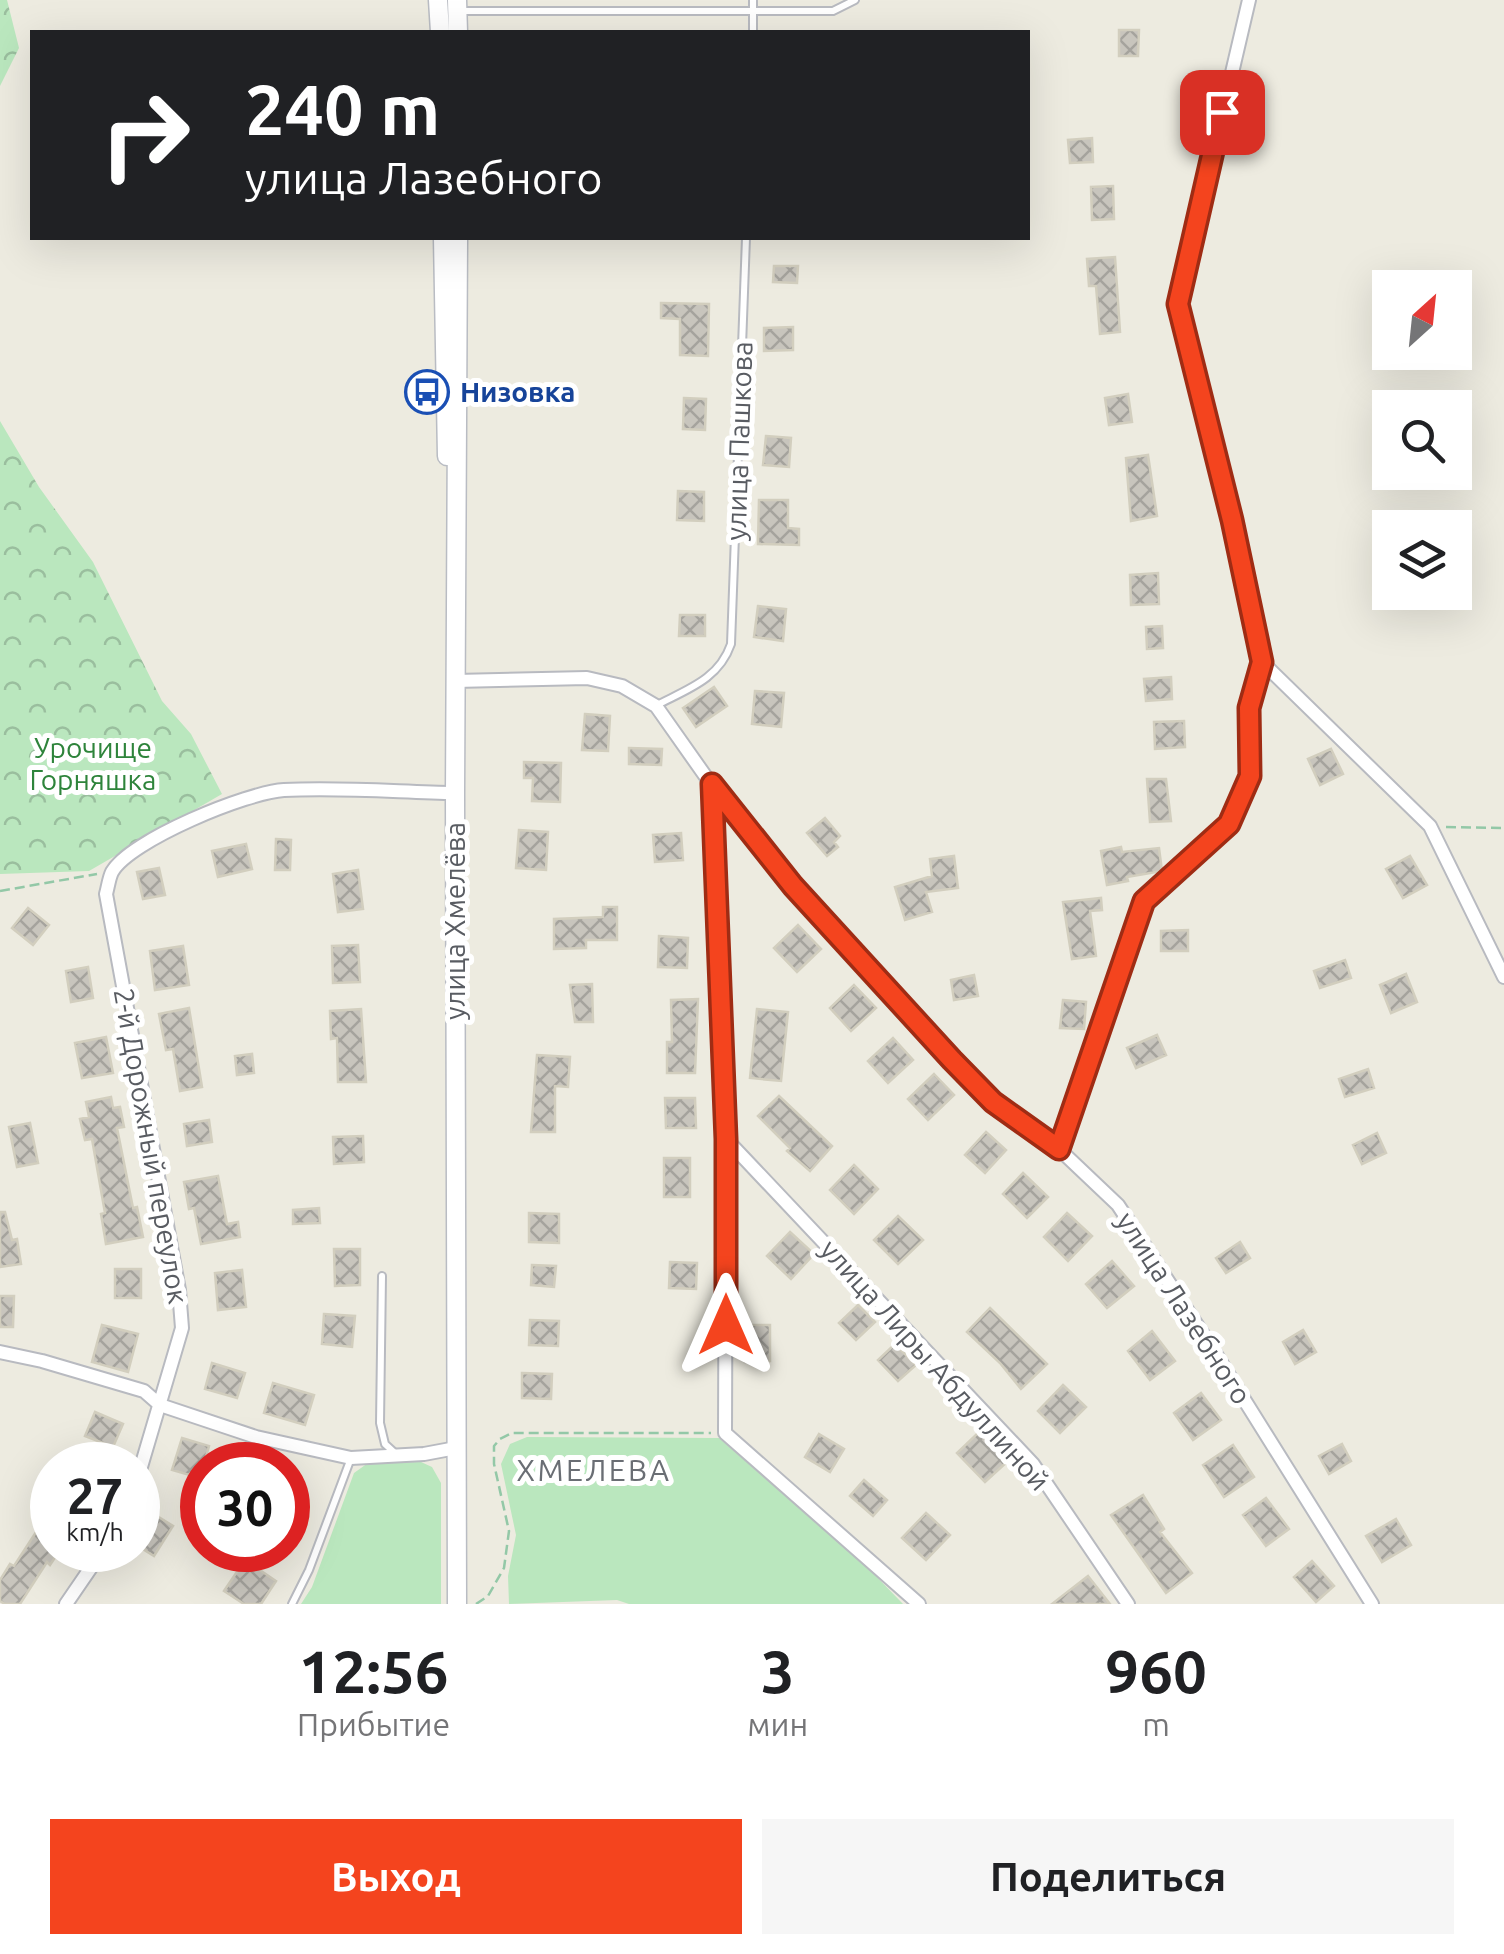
<!DOCTYPE html>
<html lang="ru">
<head>
<meta charset="utf-8">
<style>
  :root { --surface:#fff; --page:#f6f6f6; --text:#202124; --muted:#757577; --accent:#f4441e }
  body { margin:0; font-family:Ubuntu,sans-serif; background:var(--page); color:var(--text); height:100vh; display:flex; flex-direction:column; font-size:38px; white-space:nowrap }
  * { box-sizing:border-box; margin:0 }
  p { font-size:32px; color:var(--muted) }
  .icon { flex:none; width:55px; height:55px; fill:none; stroke:currentColor; stroke-width:2; stroke-linecap:round; stroke-linejoin:round }
  .map { position:relative; height:1604px; overflow:hidden }
  .panel { display:flex; flex-direction:column; background:var(--surface); flex:1 }
  .panel>* { flex:none }
  .guide { position:absolute; left:30px; top:30px; width:1000px; height:210px; border-radius:0px; box-shadow:0 10px 40px #0002; background:#202124; color:#fff; overflow:hidden }
  .needle { width:65px; rotate:27deg }
  .tools { position:absolute; left:1372px; top:270px; display:grid; gap:20px }
  .tools a { display:grid; place-items:center; width:100px; height:100px; border-radius:0px; background:var(--surface); box-shadow:0 10px 40px #0002; font-size:50px }
  .speed { position:absolute; left:30px; top:1442px; display:flex; gap:20px; font-size:50px; font-weight:700; text-align:center }
  .speed>* { display:grid; place-content:center; width:130px; height:130px; border-radius:50%; background:var(--surface); box-shadow:0 10px 40px #0002; line-height:1 }
  .speed small { font-size:25px; font-weight:400 }
  .speed .limit { border:15px solid #d22; background:#fff; color:#111 }
  .pin { position:absolute; display:grid; place-items:center; width:85px; height:85px; color:#fff; margin:-42px; border-radius:20px; box-shadow:0 5px 15px #0006 }
  .me { position:absolute; width:110px; margin:-55px; rotate:0deg; stroke-linejoin:round; filter:drop-shadow(0 0 8px #0008) }
  .turn { display:flex; align-items:center; gap:35px; height:210px; padding:0 50px; font-size:45px }
  .turn .icon { width:130px; height:130px; stroke-width:2.5 }
  .turn b { display:block; font-size:70px; line-height:85px }
  .eta { display:flex; justify-content:space-evenly; align-items:center; height:170px; text-align:center }
  .eta b { font-size:60px; font-weight:700; line-height:70px }
  .primary-button { display:flex; gap:20px; margin-top:auto; padding:20px 50px }
  .primary-button a { flex:1; height:115px; border-radius:0px; background:var(--accent); color:#fff; font-size:40px; font-weight:700; line-height:115px; text-align:center }
  .primary-button a+a { background:var(--page); color:var(--text) }
  .map>svg:first-child { display:block }
  .grass { fill:#bae7be }
  .forest { fill:url(#forest-crowns) }
  .building { fill:url(#building-cross-hatch); stroke:#d2cebe; stroke-width:2.5 }
  .lines { fill:none; stroke-linecap:round; stroke-linejoin:round }
  .service-casing { stroke:#b8bac0; stroke-width:10 }
  .minor-casing { stroke:#b8bac0; stroke-width:16 }
  .secondary-casing { stroke:#b9bcc3; stroke-width:21 }
  .path { stroke:#93c8a7; stroke-width:2.5; stroke-dasharray:10 5; stroke-linecap:butt }
  .service { stroke:#fff; stroke-width:6 }
  .minor { stroke:#fff; stroke-width:12 }
  .secondary { stroke:#fff; stroke-width:18 }
  .route-casing { stroke:#9f2c14; stroke-width:25 }
  .route { stroke:#f4441e; stroke-width:18 }
  .labels { text-anchor:middle; stroke-width:10; stroke-linejoin:round; paint-order:stroke }
  .transit-label { font-size:28px; font-weight:bold; fill:#164399; stroke:#fff; text-anchor:start }
  .street-label { font-size:28px; fill:#595c62; stroke:#fff }
  .park-label { font-size:28px; fill:#2e843b; stroke:#fff }
  .neighbourhood-label { font-size:30px; letter-spacing:2.5px; fill:#6a6e74; stroke:#fff }
</style>
</head>
<body>
<div class="map">
<svg width="1504" height="1604" viewBox="0 0 1504 1604">
  <defs>
    <pattern id="forest-crowns" width="20" height="18" patternUnits="userSpaceOnUse" patternTransform="scale(2.5)"><rect width="20" height="18" fill="#bae7be"/><path d="M2 6a3 3 0 1 1 6 0M12 15a3 3 0 1 1 6 0" fill="none" stroke="#9abe9e"/></pattern>
    <pattern id="building-cross-hatch" width="8" height="8" patternUnits="userSpaceOnUse" patternTransform="scale(2.5)"><rect width="8" height="8" fill="#c8c5bd"/><path d="M0 0l8 8M0 8l8-8" fill="none" stroke="#a5a39d"/></pattern>
  </defs>
  <rect width="100%" height="100%" fill="#edebe0"/>
  <path class="grass" d="M527 1437 719 1438 870 1570 903 1604H629L617 1600 509 1604 508 1576 516 1535 501 1464 510 1444Z
    M421 1462 432 1467 441 1483V1604H301L312 1587 354 1473 368 1463Z"/>
  <path class="forest" d="M0 0H7L19 48 0 86Z
    M0 421 39 487 93 562 162 701 191 734 222 794 89 871 0 874Z"/>
  <path class="building" d="M1119 30H1139L1138 56H1119Z
    M1092 138 1093 162 1070 163 1068 140Z
    M1113 186 1114 219 1092 220 1091 187Z
    M1115 257 1120 332 1100 334 1096 286H1089L1087 259Z
    M774 266H798L797 283 773 282Z
    M661 303 709 304 708 356 680 355V319L661 318Z
    M793 327V350L764 351V328Z
    M1128 394 1132 422 1109 425 1105 398Z
    M684 398 706 399 705 430 683 429Z
    M766 436 791 438 789 467 763 465Z
    M1148 455 1157 516 1131 521 1126 458Z
    M678 491 704 492V521L677 520Z
    M759 500H788V528L799 529V545L758 544Z
    M1158 573 1159 604 1131 605 1130 575Z
    M758 606 786 609 783 641 754 637Z
    M680 615H705V636H679Z
    M1162 626 1163 648 1147 649 1146 627Z
    M1171 677 1172 699 1146 701 1144 679Z
    M714 687 727 706 696 727 683 708Z
    M755 691 784 693 781 727 752 724Z
    M585 714 610 716 608 751 582 750Z
    M1184 721 1185 747 1155 749 1154 722Z
    M629 748 662 749 661 765 629 764Z
    M1331 749 1343 774 1320 785 1308 759Z
    M524 762 561 763 560 802 532 801 533 778H524Z
    M1147 779H1166L1171 821 1150 822Z
    M825 818 840 836 834 842 838 847 827 856 807 833Z
    M519 830 548 832 546 870 516 868Z
    M681 833 683 860 655 862 653 835Z
    M276 839 291 840 290 870H275Z
    M246 844 252 869 218 877 212 851Z
    M1121 847 1122 852 1159 848 1162 871 1127 877 1128 881 1107 885 1101 851Z
    M954 856 958 888 926 892 932 912 905 920 895 887 932 876 930 859Z
    M1410 856 1427 885 1403 898 1386 869Z
    M159 868 165 895 143 899 137 872Z
    M358 870 363 909 338 912 333 874Z
    M1101 898 1102 910 1090 911 1096 956 1072 959 1063 902Z
    M603 907H617V940H586V948L554 949V919L603 917Z
    M28 908 49 925 33 945 12 928Z
    M798 925 821 949 797 972 774 948Z
    M1188 930V951H1161V931Z
    M659 936 688 938 687 968 658 967Z
    M358 945 360 982 333 983 332 946Z
    M183 946 189 985 155 990 150 951Z
    M1345 960 1351 978 1320 988 1314 971Z
    M88 967 93 998 71 1002 66 971Z
    M1406 974 1417 1002 1391 1013 1380 985Z
    M974 975 978 996 954 1000 951 980Z
    M592 984 593 1022H575L570 985Z
    M854 985 876 1008 851 1031 830 1008Z
    M698 999 695 1073H667V1042H672L671 1000Z
    M1063 1000 1086 1002 1084 1029 1060 1028Z
    M189 1008 202 1087 180 1091 173 1049 166 1050 159 1014Z
    M361 1009 366 1082H338L337 1038 331 1039 330 1011Z
    M757 1009 788 1012 781 1081 750 1078Z
    M1157 1035 1166 1055 1136 1068 1127 1048Z
    M106 1037 113 1073 82 1078 75 1043Z
    M893 1038 913 1060 888 1083 868 1061Z
    M252 1054 254 1073 237 1075 235 1056Z
    M537 1055 570 1057 568 1087 555 1086V1132H531Z
    M1368 1069 1374 1088 1345 1097 1339 1079Z
    M934 1074 954 1095 928 1120 908 1099Z
    M779 1096 832 1146 810 1171 787 1151 790 1148 758 1116Z
    M111 1097 113 1108 120 1107 124 1127 117 1128 133 1208 137 1207 143 1237 106 1244 101 1214 105 1213 92 1139 85 1140 80 1119 89 1117 86 1102Z
    M665 1098H695L696 1128H666Z
    M209 1120 212 1142 187 1146 184 1124Z
    M30 1123 38 1163 17 1167 9 1127Z
    M986 1132 1006 1150 985 1173 965 1155Z
    M1377 1133 1386 1153 1362 1164 1353 1145Z
    M363 1136 364 1162 334 1164 333 1137Z
    M664 1158H690V1197H664Z
    M854 1165 878 1189 854 1214 830 1190Z
    M1023 1173 1048 1197 1027 1218 1003 1194Z
    M218 1176 227 1224 238 1222 240 1237 201 1244 194 1208 189 1209 184 1182Z
    M319 1208 320 1223 293 1224V1210Z
    M0 1212H5L12 1240 17 1239 21 1264 0 1267Z
    M529 1213 559 1214V1243L529 1242Z
    M1067 1213 1092 1236 1068 1261 1044 1237Z
    M898 1216 923 1240 898 1264 874 1240Z
    M790 1232 814 1254 791 1279 767 1256Z
    M1240 1242 1250 1258 1226 1273 1216 1258Z
    M334 1249H360V1285L335 1286Z
    M1112 1261 1134 1286 1107 1308 1086 1284Z
    M670 1262 697 1263 696 1289 669 1288Z
    M532 1265 556 1266 554 1287 531 1285Z
    M115 1269H141V1298H115Z
    M242 1270 246 1307 218 1310 215 1273Z
    M0 1296H14L13 1327H0Z
    M858 1305 875 1322 856 1340 839 1323Z
    M990 1308 1047 1364 1021 1389 1000 1363 967 1332Z
    M324 1314 355 1316 352 1347 322 1344Z
    M530 1320 559 1321 558 1346 529 1345Z
    M102 1325 138 1334 128 1372 92 1362Z
    M745 1325H770V1361L745 1362Z
    M1303 1330 1316 1352 1295 1364 1283 1342Z
    M1152 1331 1175 1361 1150 1380 1128 1351Z
    M895 1344 916 1365 898 1381 878 1360Z
    M212 1363 245 1373 237 1398 205 1389Z
    M522 1373 552 1374 551 1399 522 1398Z
    M273 1383 314 1395 305 1425 264 1413Z
    M1063 1385 1086 1407 1060 1433 1038 1411Z
    M1201 1393 1221 1420 1193 1440 1174 1413Z
    M95 1412 123 1424 113 1447 85 1436Z
    M979 1432 1007 1462 985 1482 957 1453Z
    M819 1434 844 1449 830 1472 805 1457Z
    M182 1438 209 1446 200 1478 172 1470Z
    M1342 1444 1351 1461 1329 1474 1319 1456Z
    M1233 1445 1254 1477 1224 1497 1203 1465Z
    M864 1480 887 1500 873 1516 850 1496Z
    M1143 1495 1164 1529 1160 1532 1192 1573 1166 1593 1111 1515Z
    M1266 1498 1289 1529 1266 1546 1243 1515Z
    M149 1511 173 1526 154 1556 138 1546V1529Z
    M926 1513 950 1535 926 1560 902 1538Z
    M1396 1519 1411 1545 1382 1562 1366 1536Z
    M40 1526 52 1534V1550H60L50 1565 47 1562 20 1604H5L0 1601V1580L10 1564 14 1566Z
    M245 1560 276 1581 261 1604H244L224 1591Z
    M1312 1561 1334 1586 1316 1602 1294 1577Z
    M1088 1576 1110 1604H1052Z"/>
  <g class="lines">
    <g class="service-casing">
      <path id="service" d="M459 11H833L855 0
        M753 32V0
        M657 705C688 689 719 679 731 644L746 238
        M382 1276 380 1423 385 1444 397 1455
        M292 1604 309 1570 351 1458"/>
    </g>
    <g class="minor-casing">
      <path id="minor" d="M1262 662 1430 826 1504 977
        M455 681 587 678 622 686 656 706 711 784 793 885 951 1060 993 1102 1059 1149 1118 1205 1210 1345 1372 1604
        M711 784 726 1139 725 1433 919 1604
        M726 1139 1033 1464 1128 1604
        M1059 1149 1144 901 1229 824 1250 776 1249 708 1262 662 1232 520 1178 304 1249 0
        M0 1352 42 1361 144 1391 160 1405 256 1437 351 1458 424 1454 456 1448
        M138 1477 182 1328 179 1290 106 894C108 887 109 878 112 872 130 840 248 792 284 790 341 787 399 792 455 793
        M66 1604 103 1550"/>
    </g>
    <g class="secondary-casing">
      <path id="secondary" d="M438 0 440 32
        M457 0 458 32
        M443 238 447 456
        M457 1604 455 793 458 238"/>
    </g>
    <path class="path" d="M1446 827 1504 828
      M0 891 97 874
      M476 1604 488 1596 504 1568 509 1531 494 1464V1446L500 1439 512 1433H711"/>
    <use href="#service" class="service"/>
    <use href="#minor" class="minor"/>
    <use href="#secondary" class="secondary"/>
  </g>
  <g class="lines">
    <g class="route-casing">
      <path id="route" d="M726 1325V1139L712 784 793 886 952 1060 993 1102 1059 1149 1144 901 1229 824 1250 776 1249 708 1262 662 1232 520 1178 304 1222 112"/>
    </g>
    <use href="#route" class="route"/>
  </g>
  <defs>
    <g id="bus-ring" transform="scale(2.25)"><circle r="9.5" fill="#fff" stroke="#1a4fb4" stroke-width="1.5"/><path d="M-5-6H5V4H4V6H2V4H-2V6H-4V4H-5ZM-3.5-4V0h7V-4ZM-3.5 1.2v1.5H-2V1.2ZM2 1.2v1.5H3.5V1.2Z" fill="#1a4fb4"/></g>
  </defs>
  <g fill-rule="evenodd">
    <use href="#bus-ring" x="427" y="392"/>
  </g>
  <g class="labels">
    <g class="transit-label">
      <text x="460" y="402">Низовка</text>
    </g>
    <g class="street-label">
      <text transform="translate(739 441) rotate(-88)" y="10">улица Пашкова</text>
      <text transform="translate(455 921) rotate(-90)" y="10">улица Хмелёва</text>
      <text transform="translate(151 1146) rotate(80)" y="10">2-й Дорожный переулок</text>
      <text transform="translate(1184 1308) rotate(57)" y="10">улица Лазебного</text>
      <text transform="translate(935 1365) rotate(48)" y="10">улица Лиры Абдуллиной</text>
    </g>
    <g class="park-label">
      <text x="93" y="758">Урочище<tspan x="93" dy="32">Горняшка</tspan></text>
    </g>
    <g class="neighbourhood-label">
      <text x="594" y="1481">ХМЕЛЕВА</text>
    </g>
  </g>
</svg>
<div class="tools">
<a><svg class="needle" viewBox="-14 -14 28 28"><path d="M0-13l5 13h-10z" fill="#e53935"/><path d="M0 13l5-13h-10z" fill="#757577"/></svg></a>
<a><svg class="icon" aria-label="search" viewBox="0 0 24 24"><circle cx="10" cy="10" r="6"/><path d="M15 15l6 6"/></svg></a>
<a><svg class="icon" aria-label="layers" viewBox="0 0 24 24"><path d="M12 4l9 5-9 5-9-5zM3 14l9 5 9-5"/></svg></a>
</div>
<div class="speed"><div>27<small>km/h</small></div><div class="limit">30</div></div>
<div class="pin" style="left:1222px;top:112px;background:#d93025"><svg class="icon" aria-label="arrive" viewBox="0 0 24 24"><path d="M6 21V4h12l-3 4 3 4H6"/></svg></div>
<svg class="me" style="left:726px;top:1325px" viewBox="-20 -20 40 40"><path d="M0-17L14 15 0 8-14 15z" fill="#f4441e" stroke="#fff" stroke-width="4"/></svg>
<div class="guide">
<div class="turn"><svg class="icon" aria-label="right" viewBox="0 0 24 24"><path d="M7 20v-9h11M14 6l5 5-5 5"/></svg><div><b>240 m</b>улица Лазебного</div></div>
</div>
</div>
<section class="panel">
<div class="eta">
<div><b>12:56</b><p>Прибытие</p></div>
<div><b>3</b><p>мин</p></div>
<div><b>960</b><p>m</p></div>
</div>
<div class="primary-button"><a>Выход</a><a>Поделиться</a></div>
</section>
</body>
</html>
